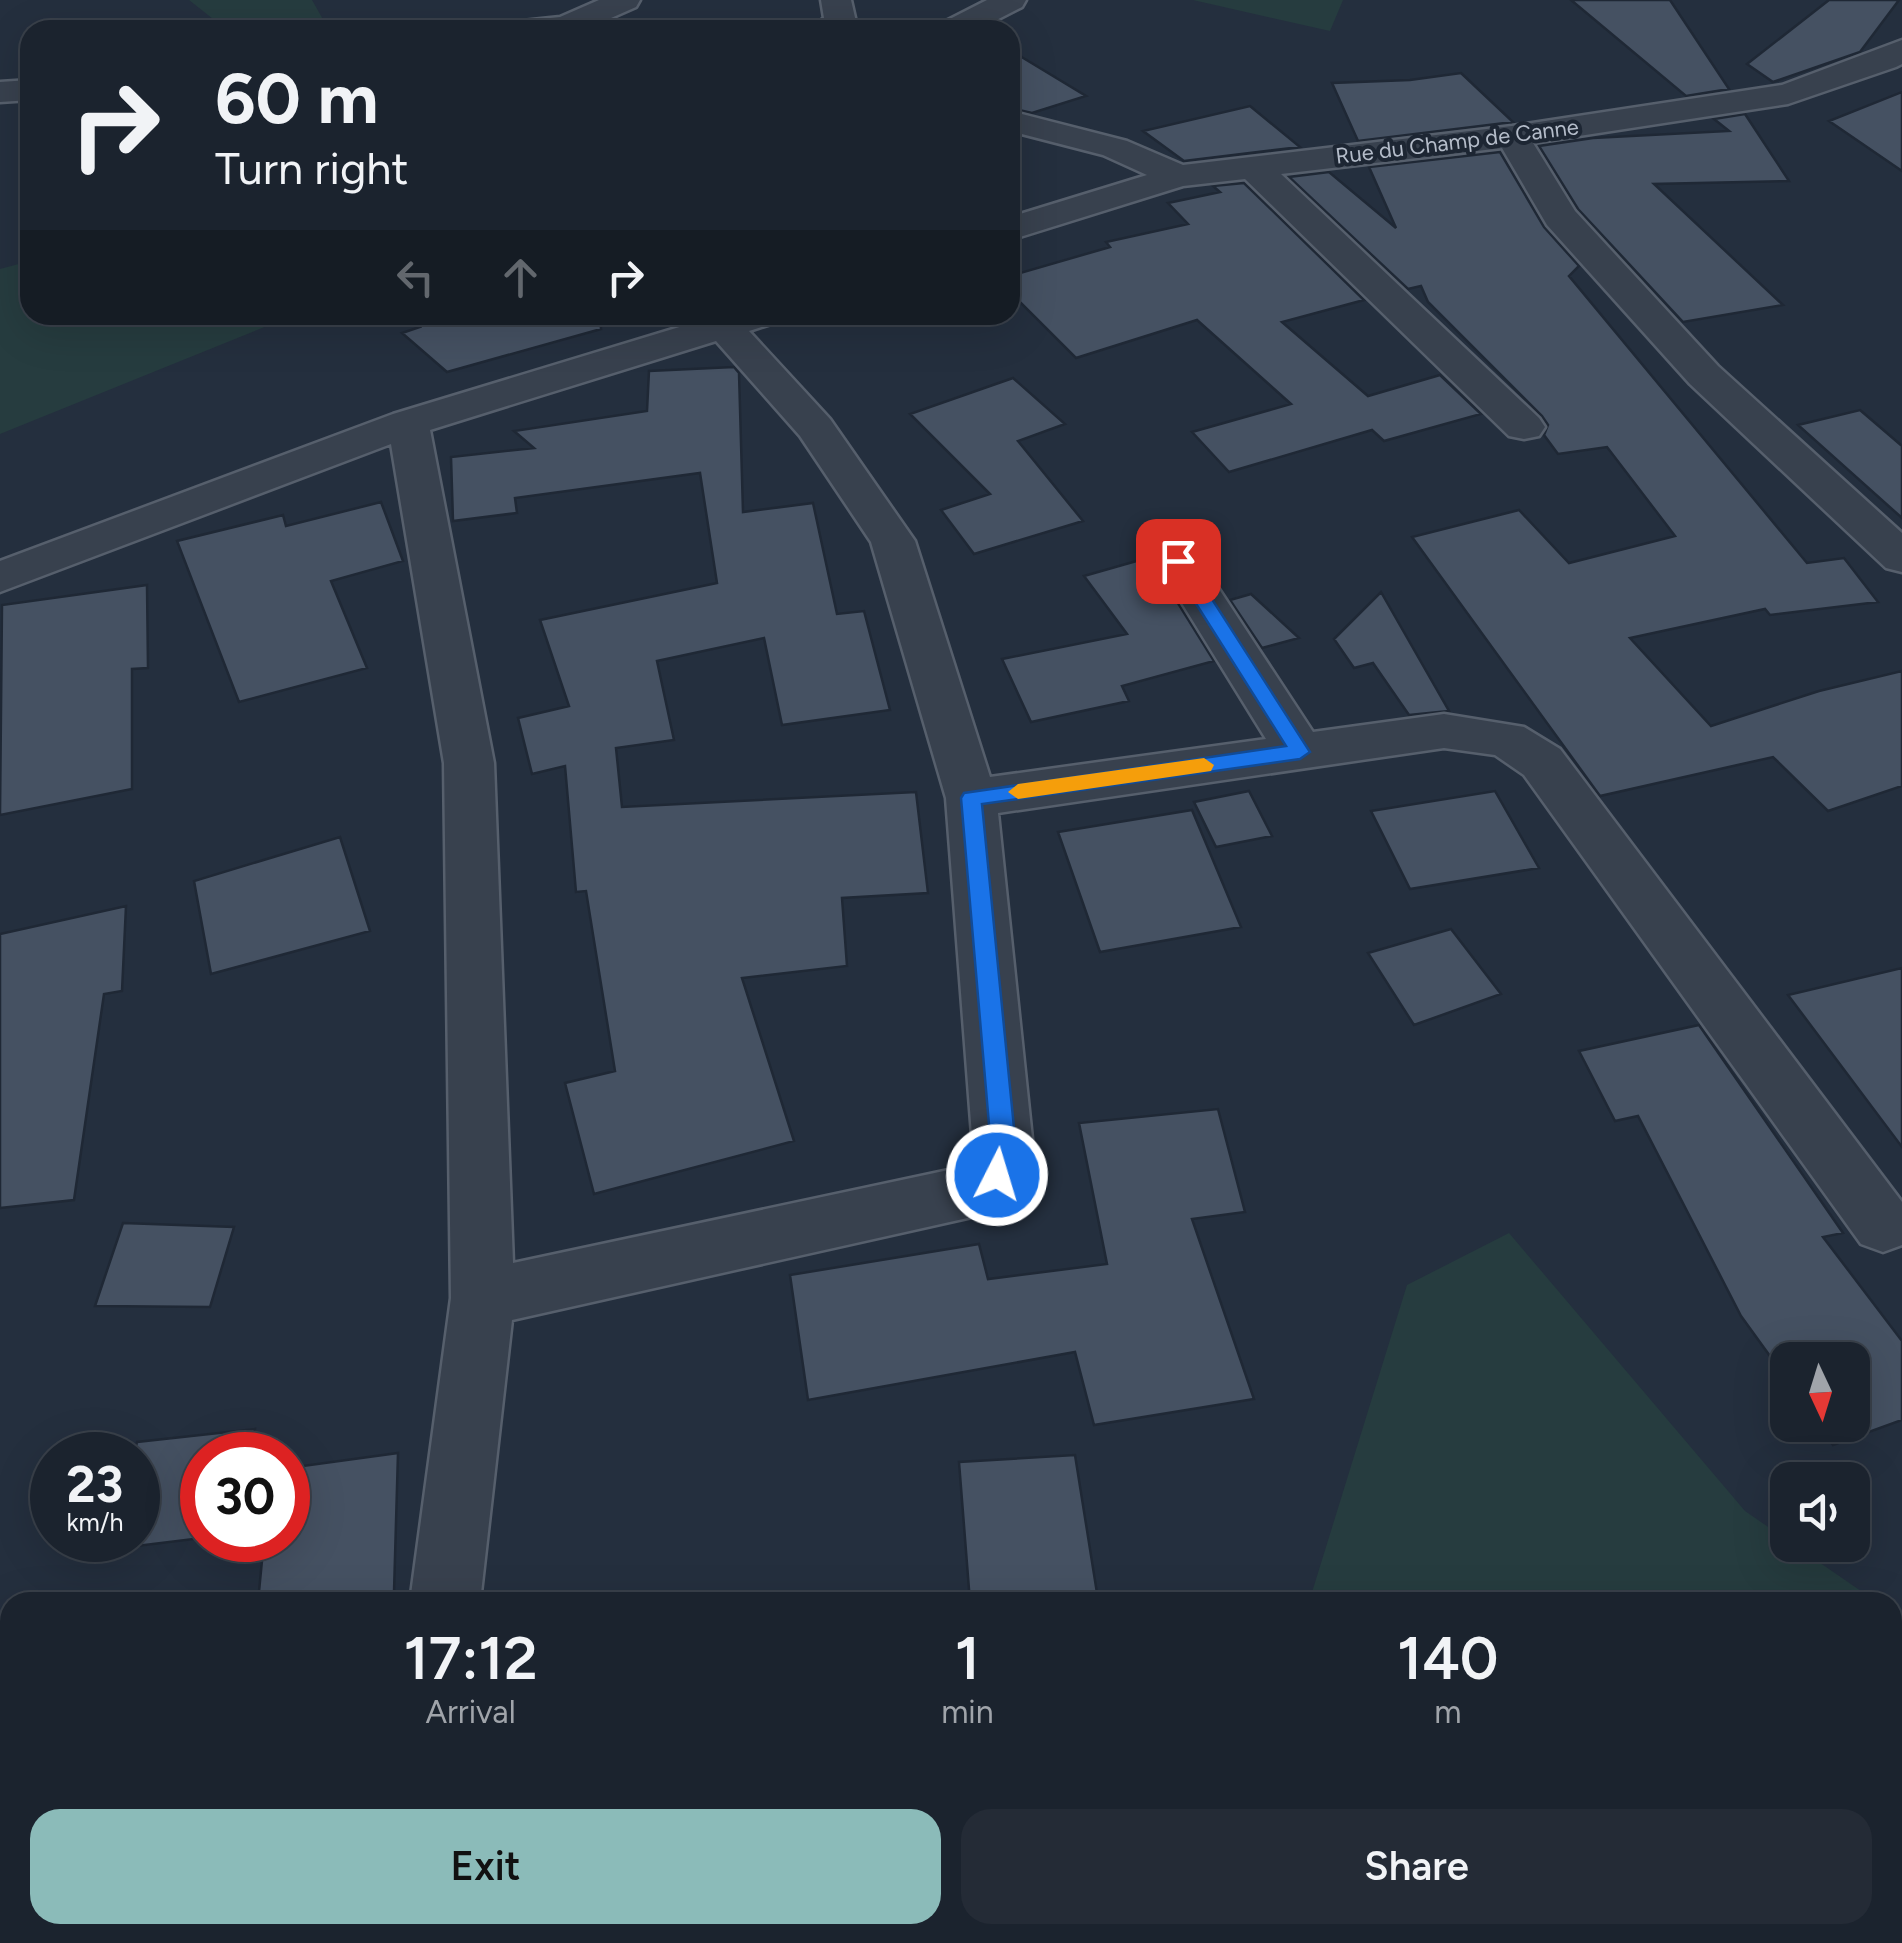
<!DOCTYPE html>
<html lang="en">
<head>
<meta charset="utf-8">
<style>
  :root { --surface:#1b232e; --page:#242b36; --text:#f1f3f6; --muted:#a0a4aa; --line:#39404a; --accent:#8bbbb9 }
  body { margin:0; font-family:Figtree,sans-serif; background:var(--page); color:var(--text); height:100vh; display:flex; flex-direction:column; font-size:38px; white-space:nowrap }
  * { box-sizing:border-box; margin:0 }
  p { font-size:32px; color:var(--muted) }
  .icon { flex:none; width:55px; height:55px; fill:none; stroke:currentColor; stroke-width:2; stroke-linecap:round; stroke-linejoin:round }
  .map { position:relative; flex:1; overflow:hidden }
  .side { position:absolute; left:0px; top:1592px; width:1902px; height:352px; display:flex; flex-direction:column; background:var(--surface); border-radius:30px 30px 0 0; box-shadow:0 10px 40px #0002,0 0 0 2px var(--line) }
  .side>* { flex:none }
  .top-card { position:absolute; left:20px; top:20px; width:1000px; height:305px; border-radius:30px; box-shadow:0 10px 40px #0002,0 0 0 2px var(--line); background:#1b232e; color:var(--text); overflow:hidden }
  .needle { width:65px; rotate:176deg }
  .buttons { position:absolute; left:1770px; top:1342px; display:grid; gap:20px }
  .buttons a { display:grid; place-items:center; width:100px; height:100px; border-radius:20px; background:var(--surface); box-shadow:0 10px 40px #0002,0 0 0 2px var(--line); font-size:50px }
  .speed { position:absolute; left:30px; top:1432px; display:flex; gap:20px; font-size:50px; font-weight:700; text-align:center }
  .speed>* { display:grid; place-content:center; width:130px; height:130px; border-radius:50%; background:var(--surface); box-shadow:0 10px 40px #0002,0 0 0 2px var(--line); line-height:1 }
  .speed small { font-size:25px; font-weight:400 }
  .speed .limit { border:15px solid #d22; background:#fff; color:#111 }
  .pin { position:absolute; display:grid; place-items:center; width:85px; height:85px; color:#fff; margin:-42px; border-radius:20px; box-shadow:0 5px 15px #0006 }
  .me { position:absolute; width:110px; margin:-55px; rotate:5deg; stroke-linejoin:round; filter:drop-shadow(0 0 8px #0008) }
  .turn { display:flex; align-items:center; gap:35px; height:210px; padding:0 30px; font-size:45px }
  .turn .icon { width:130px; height:130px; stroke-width:2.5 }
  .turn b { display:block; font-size:70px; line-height:85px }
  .lanes { display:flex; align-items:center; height:95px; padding:0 30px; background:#0003; justify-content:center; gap:50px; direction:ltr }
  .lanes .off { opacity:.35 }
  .eta { display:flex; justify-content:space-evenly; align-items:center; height:170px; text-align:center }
  .eta b { font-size:60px; font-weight:600; line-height:70px }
  .button { display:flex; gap:20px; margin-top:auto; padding:20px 30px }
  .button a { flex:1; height:115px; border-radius:30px; background:var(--accent); color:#111; font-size:40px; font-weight:600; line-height:115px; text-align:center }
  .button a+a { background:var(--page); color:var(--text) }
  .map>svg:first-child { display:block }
  .green { fill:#263c3f }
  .building { fill:#455162; stroke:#1f2835; stroke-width:2.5 }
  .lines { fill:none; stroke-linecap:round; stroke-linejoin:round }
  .minor-casing { stroke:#565f6c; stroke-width:5 }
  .minor { fill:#38414e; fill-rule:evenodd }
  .route { fill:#1a73e8; stroke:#114b97; stroke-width:2.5 }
  .slow { fill:#f59e0b }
  .labels { text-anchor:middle; stroke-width:8; stroke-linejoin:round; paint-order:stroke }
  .far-street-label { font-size:22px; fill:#b4bcc9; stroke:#1d2633 }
</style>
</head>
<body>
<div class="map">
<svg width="1902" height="1943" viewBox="0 0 1902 1943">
  <rect width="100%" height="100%" fill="#242f3e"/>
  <path class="green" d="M189 0H312L329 30H227Z
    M1193 0H1343L1330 31Z
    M30 261V315H294L0 434V269Z
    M1509 1233 1745 1511 1787 1540 1788 1545H1794L1877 1602H1309L1407 1285Z
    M1893 1613 1902 1620V1943H716L720 1935H1892Z"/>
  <path class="building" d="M1571 0H1670L1729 89 1686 96Z
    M1829 0H1899L1860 52 1773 82 1747 64Z
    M1010 50 1086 96 1032 113 1010 108Z
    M1461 73 1513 122 1358 141 1332 83 1410 80Z
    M1902 92V171L1829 121Z
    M1250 106 1300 147 1184 161 1143 131Z
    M1745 114 1789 181 1654 184 1783 305 1683 322 1578 209 1539 146 1593 138 1729 131 1714 119Z
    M1500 152 1544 227 1579 266 1569 276 1807 563 1844 558 1878 602 1770 615 1765 609 1630 638 1711 726 1819 691 1902 671V786L1828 811 1773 757 1600 796 1412 537 1519 510 1569 563 1675 536 1607 447 1558 454 1544 435 1548 425 1542 416 1428 302 1421 286 1408 289 1289 177 1329 172 1396 228 1369 167Z
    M1244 183 1364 300 1282 322 1368 396 1440 375 1481 414 1384 441 1372 430 1229 472 1192 432 1291 404 1197 320 1076 358 1010 292V276L1110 247 1106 242 1188 224 1168 203 1220 192 1213 186Z
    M409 315H600L601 329 447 372 402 333 420 327Z
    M734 367 739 373 743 512 813 503 837 614 864 611 890 710 782 725 764 638 657 661 674 740 616 748 622 807 916 792 928 893 842 898 847 966 742 978 794 1141 594 1194 565 1083 615 1071 586 891 576 892 565 766 532 774 518 718 569 706 540 620 717 583 700 473 515 498 517 513 453 521 451 457 534 448 514 431 647 411 649 371Z
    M1013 378 1065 424 1018 441 1083 521 974 554 941 510 990 494 910 414Z
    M1860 410 1902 446V518L1798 425Z
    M381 502 403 561 331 581 367 668 239 702 177 541 283 515 286 526Z
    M1154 556 1153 563 1214 661 1122 686 1129 701 1031 722 1002 659 1127 634 1084 576Z
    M147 585 148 668 132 669V789L0 815 2 605Z
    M1381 592 1449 711 1409 715 1373 663 1354 668 1334 639Z
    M1251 594 1299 638 1262 648 1230 600Z
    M1249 791 1272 836 1216 847 1194 802Z
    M1495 791 1539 868 1410 889 1371 811Z
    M1192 810 1241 927 1100 952 1058 832Z
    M340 837 370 931 211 974 194 881Z
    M126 906 122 991 104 994 74 1200 0 1208V934Z
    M1451 929 1501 994 1414 1025 1368 953Z
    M1902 968V1147L1788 995Z
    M1699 1025 1843 1233 1823 1237 1902 1341V1420L1833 1445 1818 1425H1852V1360H1788V1381L1741 1316 1638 1116 1615 1121 1579 1051Z
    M1218 1109 1245 1212 1192 1219 1254 1399 1094 1425 1075 1352 808 1400 790 1275 979 1244 988 1279 1107 1264 1079 1123Z
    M123 1223 234 1227 210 1307 95 1306Z
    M255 1429 252 1455H202V1538L112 1549 114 1540H138V1455H134L137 1442Z
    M398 1453 394 1592 320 1602H258L264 1540H288V1468Z
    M1075 1455 1097 1593 970 1602 959 1462Z"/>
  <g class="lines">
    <g class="minor-casing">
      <path id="minor" d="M599 0H640L636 7 593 26 596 30H498L503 23 560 17Z
        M821 0H851L856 22 851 29 808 30 824 18Z
        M987 0H1026L1022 7 977 30H937L942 23Z
        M1902 40V64L1896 67 1788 104 1533 143 1575 211 1718 366 1902 533V572L1886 568 1690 384 1547 225 1502 148 1281 174 1539 418 1545 427 1539 436 1524 439 1509 436 1245 179 1183 186 1010 240V217L1147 175 1103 155 1010 131V111L1127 141 1183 165 1512 126 1782 85Z
        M30 80V100L0 102V82Z
        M719 315H779L774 323 749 331 830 419 915 541 990 777 1266 739 1156 561 1162 551 1178 547 1194 551 1313 732 1444 714 1524 727 1560 749 1902 1202V1245L1883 1252 1861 1244 1524 775 1495 755 1444 748 998 813 1033 1148C1024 1191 1014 1202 972 1217L512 1320 480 1602H410L451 1298 444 763 391 444 0 592V561L393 414ZM716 341 800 436 871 542 946 798 973 1148 970 1160 958 1168 513 1263 494 763 430 430Z"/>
    </g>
    <use href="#minor" class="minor"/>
  </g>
  <path class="route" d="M1178 555 1185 557 1310 752 1300 759 982 804 1016 1148 1006 1182 997 1185 988 1182 984 1175 991 1148 961 798 964 793 1286 746 1169 561Z"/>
  <path class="slow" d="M1204 758 1214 765 1211 771 1018 799 1008 792 1018 784Z"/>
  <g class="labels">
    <g class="far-street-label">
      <text transform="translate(1457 141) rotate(-7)" y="8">Rue du Champ de Canne</text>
    </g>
  </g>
</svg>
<div class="buttons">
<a><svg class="needle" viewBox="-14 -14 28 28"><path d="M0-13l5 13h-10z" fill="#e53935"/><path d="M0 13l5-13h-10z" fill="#a0a4aa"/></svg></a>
<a><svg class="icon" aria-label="sound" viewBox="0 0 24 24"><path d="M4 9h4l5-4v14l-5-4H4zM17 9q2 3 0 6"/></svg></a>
</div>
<div class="speed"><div>23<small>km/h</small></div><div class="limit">30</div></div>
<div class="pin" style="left:1178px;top:561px;background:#d93025"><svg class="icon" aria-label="arrive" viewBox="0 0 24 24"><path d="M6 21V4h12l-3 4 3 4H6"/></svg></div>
<svg class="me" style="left:997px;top:1175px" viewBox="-20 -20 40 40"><circle r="17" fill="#1a73e8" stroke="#fff" stroke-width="3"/><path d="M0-11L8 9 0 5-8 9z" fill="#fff"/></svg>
<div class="top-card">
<div class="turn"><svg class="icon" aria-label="right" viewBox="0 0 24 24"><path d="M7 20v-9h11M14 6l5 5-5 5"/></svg><div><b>60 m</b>Turn right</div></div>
<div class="lanes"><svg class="icon off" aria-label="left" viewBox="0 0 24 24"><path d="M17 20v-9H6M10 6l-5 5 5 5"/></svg><svg class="icon off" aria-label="ahead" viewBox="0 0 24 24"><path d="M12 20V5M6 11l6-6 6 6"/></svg><svg class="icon" aria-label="right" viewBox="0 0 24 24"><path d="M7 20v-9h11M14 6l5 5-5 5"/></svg></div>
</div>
<section class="side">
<div class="eta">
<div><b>17:12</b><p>Arrival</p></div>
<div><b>1</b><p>min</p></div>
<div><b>140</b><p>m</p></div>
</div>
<div class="button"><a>Exit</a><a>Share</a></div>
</section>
</div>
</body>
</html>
